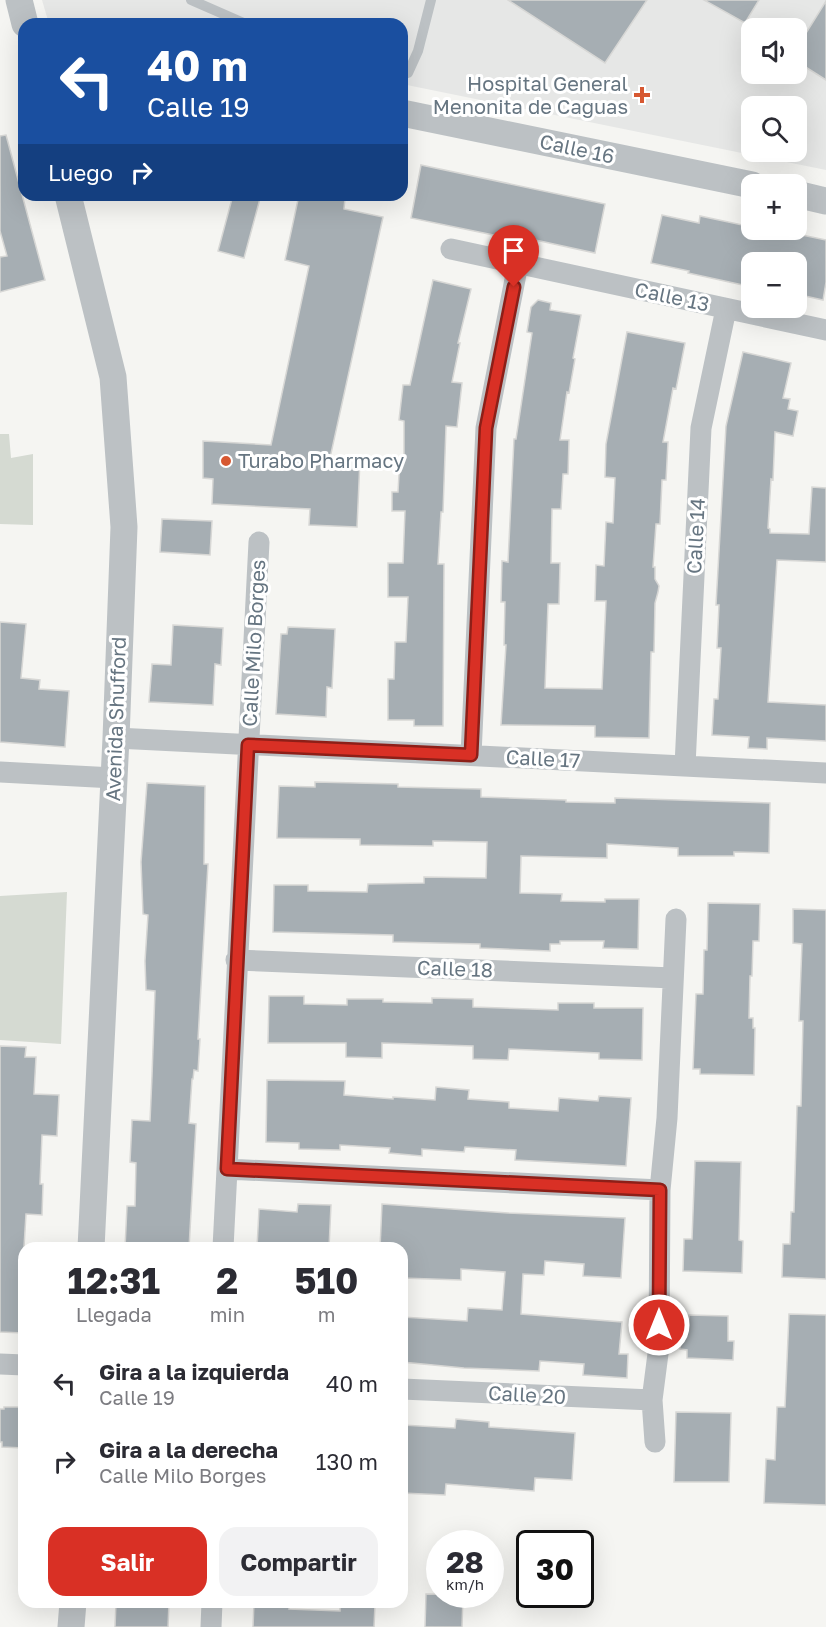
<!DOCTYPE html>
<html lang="es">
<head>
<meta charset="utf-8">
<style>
  :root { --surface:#fff; --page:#f2f2f3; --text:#2b2b33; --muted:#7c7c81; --accent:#d93025 }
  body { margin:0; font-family:"Golos Text",sans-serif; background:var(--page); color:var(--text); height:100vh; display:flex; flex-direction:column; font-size:22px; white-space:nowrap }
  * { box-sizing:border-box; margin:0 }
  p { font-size:20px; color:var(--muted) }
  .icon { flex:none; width:33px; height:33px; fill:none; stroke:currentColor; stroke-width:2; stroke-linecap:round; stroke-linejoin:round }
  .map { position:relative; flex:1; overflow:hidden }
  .side { position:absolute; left:18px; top:1242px; width:390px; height:366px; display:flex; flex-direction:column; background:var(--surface); border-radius:18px; box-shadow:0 6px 24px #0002 }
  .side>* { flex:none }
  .hud { position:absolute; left:18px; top:18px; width:390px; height:183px; border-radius:18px; box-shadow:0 6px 24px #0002; background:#1a4fa0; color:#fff; overflow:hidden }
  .tools { position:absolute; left:741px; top:18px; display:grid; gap:12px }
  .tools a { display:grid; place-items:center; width:66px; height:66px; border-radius:12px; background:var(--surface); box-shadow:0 6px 24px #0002; font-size:30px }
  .speed { position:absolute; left:426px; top:1530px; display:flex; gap:12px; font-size:30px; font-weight:700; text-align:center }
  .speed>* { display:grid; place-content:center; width:78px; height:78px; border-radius:50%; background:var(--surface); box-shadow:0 6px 24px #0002; line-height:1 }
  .speed small { font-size:15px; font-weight:400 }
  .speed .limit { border:3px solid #111; border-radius:9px; background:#fff; color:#111 }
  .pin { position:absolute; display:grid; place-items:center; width:51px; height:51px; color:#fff; margin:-62px -26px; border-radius:50% 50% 50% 0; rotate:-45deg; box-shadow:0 0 6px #0007 }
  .pin .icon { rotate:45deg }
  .me { position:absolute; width:66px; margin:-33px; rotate:0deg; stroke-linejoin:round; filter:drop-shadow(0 0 4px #0008) }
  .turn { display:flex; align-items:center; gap:21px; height:126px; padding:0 30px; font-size:27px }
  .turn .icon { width:78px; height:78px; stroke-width:2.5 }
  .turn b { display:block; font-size:42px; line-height:51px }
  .then { display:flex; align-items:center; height:57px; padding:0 30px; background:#0003; gap:12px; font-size:22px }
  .eta { display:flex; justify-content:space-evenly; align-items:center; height:102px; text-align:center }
  .eta b { font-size:36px; font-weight:700; line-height:42px }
  .action { display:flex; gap:12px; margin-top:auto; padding:12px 30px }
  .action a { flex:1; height:69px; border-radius:18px; background:var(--accent); color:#fff; font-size:24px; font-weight:700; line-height:69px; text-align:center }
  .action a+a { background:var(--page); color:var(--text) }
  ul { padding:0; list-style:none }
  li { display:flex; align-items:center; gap:18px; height:78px; padding:0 30px }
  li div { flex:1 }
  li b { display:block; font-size:22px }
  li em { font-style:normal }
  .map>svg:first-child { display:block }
  .built { fill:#e6e7e6; fill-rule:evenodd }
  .green { fill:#d5dad2 }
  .building { fill:#a6aeb3; stroke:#d7d7d5; stroke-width:1.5 }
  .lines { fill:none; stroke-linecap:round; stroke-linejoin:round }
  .service { stroke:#bcc1c4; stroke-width:10 }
  .minor { stroke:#bcc1c4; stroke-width:21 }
  .tertiary { stroke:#bcc1c4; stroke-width:27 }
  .route-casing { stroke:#8d1f18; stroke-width:15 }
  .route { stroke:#d93025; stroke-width:10 }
  .poi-dot { fill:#d75831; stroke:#fff; stroke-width:2 }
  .labels { text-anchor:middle; stroke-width:6; stroke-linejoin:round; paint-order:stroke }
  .poi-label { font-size:20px; fill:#667581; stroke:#fff; text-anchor:end }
  .street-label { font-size:20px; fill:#667581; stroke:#fff }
</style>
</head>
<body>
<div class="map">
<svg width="826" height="1627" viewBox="0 0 826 1627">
  <rect width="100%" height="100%" fill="#f5f5f2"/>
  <path class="built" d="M42 0H826V170L402 84V24H49ZM752 28H796V74H752ZM752 106H796V152H752Z"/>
  <path class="green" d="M0 434H9L11 458 33 454V525L0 524Z
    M67 892 61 1044 0 1040V896Z"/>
  <path class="building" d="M508 0H647L605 63Z
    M704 0H759L745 23Z
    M826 1V80L796 61V49Z
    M6 135 45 280 0 292V257L7 256 0 231V136Z
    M421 165 605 204 595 253 508 234V238L411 218Z
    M233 195H261L244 258 218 251Z
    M299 195H331L345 198 344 209 383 217 330 458 360 460 357 527 309 525 310 509 212 504 213 479 203 478V441L271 445 309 266 285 260Z
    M662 215 699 223 700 216 752 227V230H778L826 240V282L823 300 796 294V262H752V287L688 273 689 271 651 263Z
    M433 280 471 289 458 343H460L452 382 462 383 457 427 446 426 443 512H441L438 564H444L443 726H414V720H388V679H394L395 642H406L408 597H388V563H403L405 511H392V492H398L400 457H404V421L399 420 403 385H410Z
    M538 300 551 303 550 310 581 315 573 358 575 359 569 393 567 392 560 440H569L568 474H563L561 509H552L551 563H560L559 604H548L545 688 602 689 606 601H595L596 565 604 566 606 522 613 523 615 478 605 477 606 444 627 332 685 343 676 389 673 388 663 442H668L666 480H662L660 524H656L653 567H655V579L659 586 658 592 655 603 654 652H651L649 738 595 737V726L501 725 506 645H504L505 602H501L502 561 508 562 514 439H516L532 333 527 332 531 307Z
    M743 352 791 363 783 398 790 399 788 409 798 411 793 436 775 432 773 480 771 479 768 528 770 529V533L809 534 812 487 826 488V562L777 560 768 702 826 705V741L767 738V749L748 748 749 737 712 735 714 699H718L721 648H717L719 605H716L726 426Z
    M162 519 212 521 210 555 160 552Z
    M0 622 26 624 21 678 40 680 39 689 69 691 65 747 0 742Z
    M173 625 223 628 221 665 215 664 213 705 149 702 152 664 171 665Z
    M288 627 335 629 332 688 327 687 326 717 276 714 281 634H287Z
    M315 782 398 784V787L481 789V797L566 800V802L615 803V798L770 803 769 853 734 852V856H678V848L607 844V858L521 856 520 893 562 894 561 901 605 902V899H639L638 949 603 948 604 941H560V944H550V951L480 948V944L393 942V935L273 932 274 885H308V891L367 892 368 884 424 883V877L486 878 487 842 433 841V846L360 845V839L277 838 279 786 315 787Z
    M147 783 205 786 204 864H208L198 1039H200L198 1071 194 1070 193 1079H192L189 1123 196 1124 189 1248H125L127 1206H135L136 1163 130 1162 132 1120 150 1121 152 1076 155 991 146 990 145 961 148 915 143 914 141 862Z
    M708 903 760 904 759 941H753L752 976H750L749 1018H753V1028H755L754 1075 700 1074V1069H693L696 994H703L704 950H707Z
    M793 909 826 910V1279L782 1277 783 1244H790L791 1212H794L797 1106H801L803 1021H799L802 944 793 943Z
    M269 996H304V1004L347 1005V999H383V1002L432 1003V998L473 999V1007L558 1010V1003H594V1008H643L642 1060 599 1059V1053L509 1049 508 1060 473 1059V1046L382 1043V1058L346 1057V1043H268Z
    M0 1046 26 1047 25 1057H36L34 1094 59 1095 57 1136 42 1135 40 1184H43L42 1215 26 1214 22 1280H24V1333L0 1332Z
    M267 1080 345 1081 344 1095 393 1099V1097L435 1100 436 1087 469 1090 468 1099 509 1102V1108L558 1111 559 1098 598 1101 599 1096 631 1098 626 1166 515 1160 516 1150 465 1147 464 1152 422 1149V1156L389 1153 390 1148 340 1145V1150L299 1149V1143L266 1142Z
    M695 1161 741 1162 739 1240 743 1241 742 1273 683 1271 684 1239H692Z
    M298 1204 331 1205 329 1248H257L259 1209 297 1212Z
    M382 1204 508 1213 625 1218 621 1278 583 1276 584 1264 545 1261 544 1275 523 1274 521 1314 622 1322 619 1354H628L627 1378 583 1375 584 1364 540 1361 539 1371 464 1368 402 1362V1317L467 1321 468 1308 502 1310 505 1272 461 1269V1280L402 1278V1248H380Z
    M789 1314 826 1315V1505L764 1503 766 1459 775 1460 777 1407H785Z
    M689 1315 728 1316V1341H734L733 1360 687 1358V1350L680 1349 681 1327 688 1328Z
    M4 1407H24V1448L2 1447V1442H0V1409H4Z
    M676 1412 731 1413 729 1482H674Z
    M456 1419 489 1422V1427L575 1433 572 1480 535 1478 534 1491 446 1484 445 1495 402 1493V1425L455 1428Z
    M426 1594 463 1595 462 1627H425Z
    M116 1602H169L168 1627H115Z
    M254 1602H290L289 1609 340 1611V1602L375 1604 374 1627H253Z"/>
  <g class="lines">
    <path class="service" d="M191 0 246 24
      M402 71 408 73 418 51 431 0"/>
    <path class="minor" d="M451 249 826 330
      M116 738 826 773
      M471 755 486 428 518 264
      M685 766 701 428 726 309
      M0 772 114 778
      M236 960 673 978
      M227 1169 660 1190
      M223 1248 259 542
      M0 1364 24 1365
      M402 1389 652 1400
      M655 1442 652 1400 659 1346 660 1190 667 1118 676 919
      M211 1627 212 1602"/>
    <path class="tertiary" d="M19 0 25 24
      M402 113 752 185
      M796 194 826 201
      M68 195 113 377 124 527 116 738 91 1248
      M71 1627 73 1602"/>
  </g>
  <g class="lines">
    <g class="route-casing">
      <path id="route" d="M514 287 486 428 471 755 248 745 227 1169 660 1190 659 1325"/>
    </g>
    <use href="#route" class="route"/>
  </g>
  <g class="poi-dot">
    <path d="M639 86h6v6h6v6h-6v6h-6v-6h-6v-6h6z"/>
    <circle cx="226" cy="461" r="6"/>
  </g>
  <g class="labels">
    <g class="poi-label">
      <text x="628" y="91">Hospital General<tspan x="628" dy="23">Menonita de Caguas</tspan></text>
      <text x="238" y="468" text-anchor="start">Turabo Pharmacy</text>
    </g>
    <g class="street-label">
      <text transform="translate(577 149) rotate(12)" y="7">Calle 16</text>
      <text transform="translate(672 297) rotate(12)" y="7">Calle 13</text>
      <text transform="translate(696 536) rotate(-87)" y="7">Calle 14</text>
      <text transform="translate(254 643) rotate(-87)" y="7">Calle Milo Borges</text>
      <text transform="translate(116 719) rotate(-88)" y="7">Avenida Shufford</text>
      <text transform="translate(543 759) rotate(3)" y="7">Calle 17</text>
      <text transform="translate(455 969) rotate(2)" y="7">Calle 18</text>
      <text transform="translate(527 1395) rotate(3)" y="7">Calle 20</text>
    </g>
  </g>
</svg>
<div class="tools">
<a><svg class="icon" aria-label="sound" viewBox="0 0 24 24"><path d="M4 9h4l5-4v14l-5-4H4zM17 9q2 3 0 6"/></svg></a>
<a><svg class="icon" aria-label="search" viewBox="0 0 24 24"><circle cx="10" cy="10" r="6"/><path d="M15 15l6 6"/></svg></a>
<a>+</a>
<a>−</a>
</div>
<div class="speed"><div>28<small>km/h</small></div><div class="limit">30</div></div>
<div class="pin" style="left:514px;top:287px;background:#d93025"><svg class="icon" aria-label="arrive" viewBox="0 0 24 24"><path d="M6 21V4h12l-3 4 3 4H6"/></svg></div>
<svg class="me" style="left:659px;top:1325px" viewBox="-20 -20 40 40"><circle r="17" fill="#d93025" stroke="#fff" stroke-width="3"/><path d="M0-11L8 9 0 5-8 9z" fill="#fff"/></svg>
<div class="hud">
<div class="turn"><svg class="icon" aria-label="left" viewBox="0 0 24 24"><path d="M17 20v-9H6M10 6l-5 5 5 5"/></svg><div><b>40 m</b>Calle 19</div></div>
<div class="then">Luego<svg class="icon" aria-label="right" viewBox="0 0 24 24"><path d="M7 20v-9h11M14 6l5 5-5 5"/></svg></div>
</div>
<section class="side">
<div class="eta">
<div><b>12:31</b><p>Llegada</p></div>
<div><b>2</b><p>min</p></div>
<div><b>510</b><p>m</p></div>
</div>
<ul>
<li><svg class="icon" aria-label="left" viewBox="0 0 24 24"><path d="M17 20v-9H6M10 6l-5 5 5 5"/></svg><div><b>Gira a la izquierda</b><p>Calle 19</p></div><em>40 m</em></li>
<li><svg class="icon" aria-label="right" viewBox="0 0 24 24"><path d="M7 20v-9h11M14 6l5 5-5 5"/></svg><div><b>Gira a la derecha</b><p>Calle Milo Borges</p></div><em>130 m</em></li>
</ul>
<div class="action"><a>Salir</a><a>Compartir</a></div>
</section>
</div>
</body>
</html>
